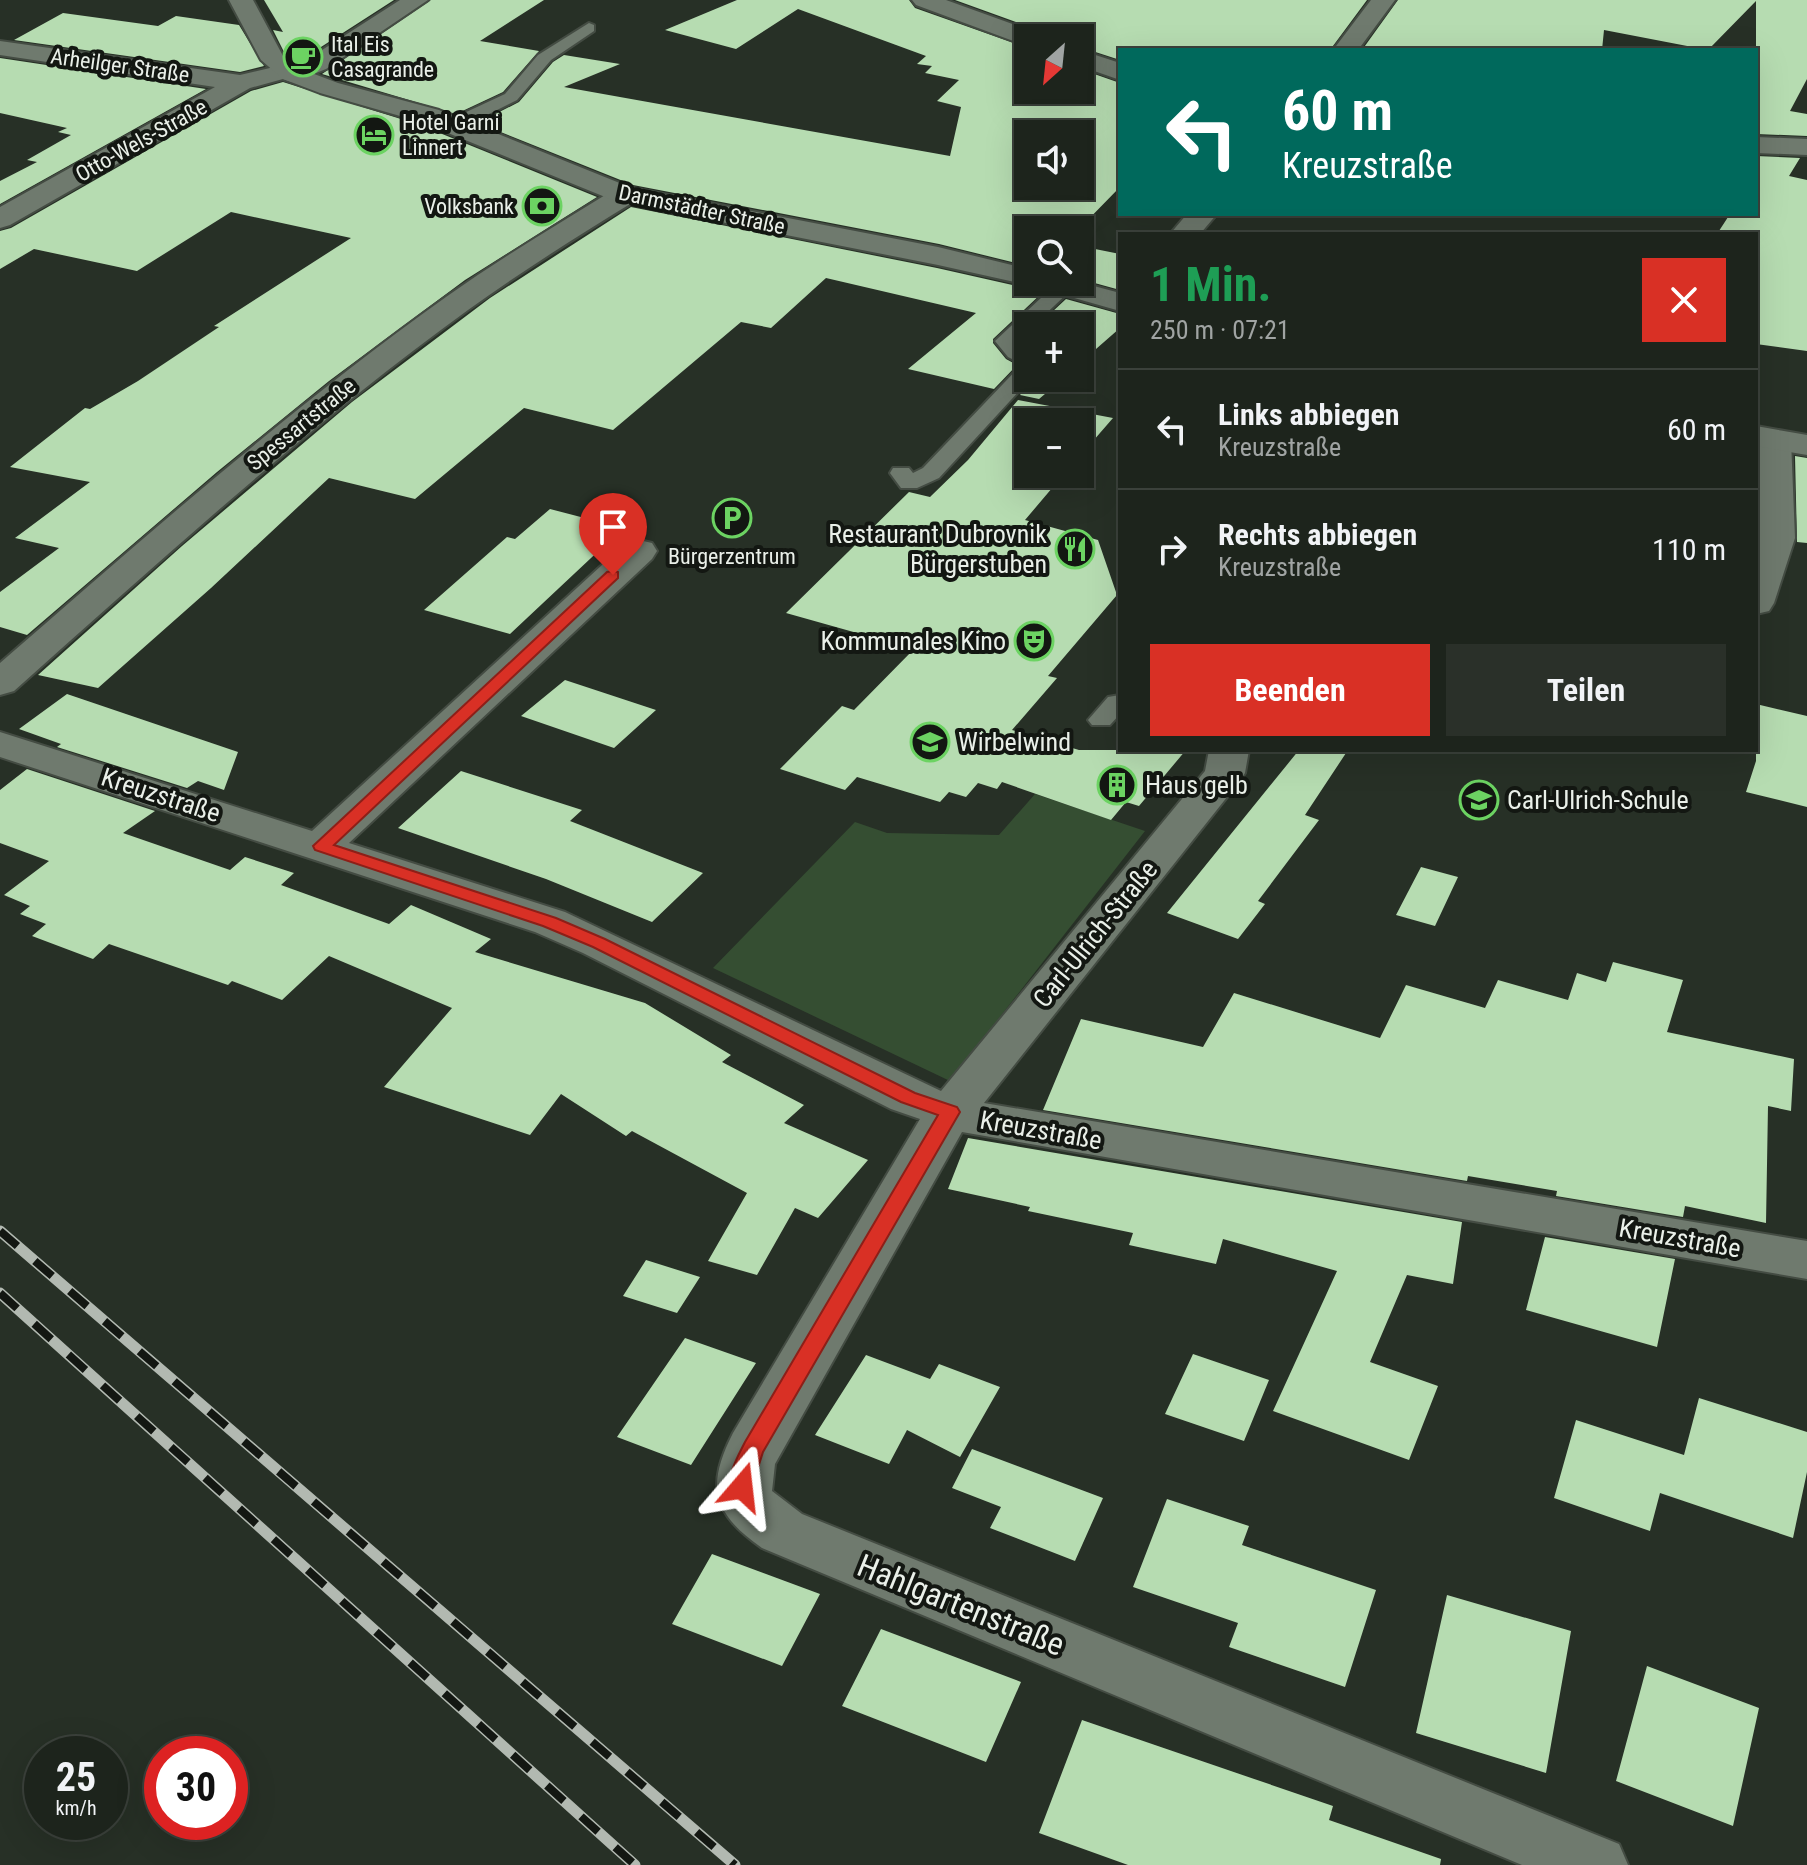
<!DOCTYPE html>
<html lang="de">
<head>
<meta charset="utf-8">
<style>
  :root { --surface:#1d241c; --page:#2a3029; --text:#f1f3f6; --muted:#a0a4a3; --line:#3b413b; --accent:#d93025 }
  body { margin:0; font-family:"Roboto Condensed",sans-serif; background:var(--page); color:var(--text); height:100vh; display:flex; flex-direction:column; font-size:30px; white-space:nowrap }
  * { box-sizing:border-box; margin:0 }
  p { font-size:26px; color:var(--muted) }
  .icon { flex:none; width:44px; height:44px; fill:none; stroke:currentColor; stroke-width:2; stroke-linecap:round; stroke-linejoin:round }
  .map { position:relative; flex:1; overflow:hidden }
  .drawer { position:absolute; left:1118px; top:232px; width:640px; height:520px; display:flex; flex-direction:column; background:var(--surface); border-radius:0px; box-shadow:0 8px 32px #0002,0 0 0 2px var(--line) }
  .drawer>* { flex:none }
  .guide { position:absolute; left:1118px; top:48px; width:640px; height:168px; border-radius:0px; box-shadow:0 8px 32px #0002,0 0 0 2px var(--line); background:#00695c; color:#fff; overflow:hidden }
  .needle { width:52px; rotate:207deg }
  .controls { position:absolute; left:1014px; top:24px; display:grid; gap:16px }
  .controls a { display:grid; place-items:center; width:80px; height:80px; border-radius:0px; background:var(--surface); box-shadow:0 8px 32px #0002,0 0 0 2px var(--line); font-size:40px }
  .speed { position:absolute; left:24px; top:1736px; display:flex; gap:16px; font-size:40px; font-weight:700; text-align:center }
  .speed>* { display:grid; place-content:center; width:104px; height:104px; border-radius:50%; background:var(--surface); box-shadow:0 8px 32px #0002,0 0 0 2px var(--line); line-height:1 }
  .speed small { font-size:20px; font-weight:400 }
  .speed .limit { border:12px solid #d22; background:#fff; color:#111 }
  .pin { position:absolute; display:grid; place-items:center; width:68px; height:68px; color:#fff; margin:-82px -34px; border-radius:50% 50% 50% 0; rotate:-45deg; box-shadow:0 0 8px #0007 }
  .pin .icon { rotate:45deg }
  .me { position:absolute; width:88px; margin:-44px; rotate:17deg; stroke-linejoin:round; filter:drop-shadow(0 0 6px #0008) }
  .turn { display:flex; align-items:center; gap:28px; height:168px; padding:0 32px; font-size:36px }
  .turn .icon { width:104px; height:104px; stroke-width:2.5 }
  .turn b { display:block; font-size:56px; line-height:68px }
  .round { display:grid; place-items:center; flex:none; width:84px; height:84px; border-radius:0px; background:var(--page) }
  .head { display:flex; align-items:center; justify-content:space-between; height:136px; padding:0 32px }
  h1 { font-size:48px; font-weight:700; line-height:60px; color:#1e9e55 }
  .button { display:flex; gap:16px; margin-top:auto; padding:16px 32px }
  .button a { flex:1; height:92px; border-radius:0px; background:var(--accent); color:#fff; font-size:32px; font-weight:700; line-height:92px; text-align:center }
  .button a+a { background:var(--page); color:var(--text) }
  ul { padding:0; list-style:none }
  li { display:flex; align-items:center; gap:24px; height:120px; padding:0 32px; border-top:2px solid var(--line) }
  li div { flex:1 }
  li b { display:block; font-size:30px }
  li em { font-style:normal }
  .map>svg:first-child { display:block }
  .green { fill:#354e32 }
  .building { fill:#b6dcb1; fill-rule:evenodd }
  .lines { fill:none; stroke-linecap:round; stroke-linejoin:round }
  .lane-casing { stroke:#444c43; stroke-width:4 }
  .street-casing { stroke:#444c43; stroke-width:4 }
  .secondary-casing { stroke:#444c43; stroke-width:4 }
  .lane { fill:#6f7a6e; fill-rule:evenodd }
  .street { fill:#6f7a6e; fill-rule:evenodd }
  .secondary { fill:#6f7a6e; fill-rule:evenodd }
  .rail-casing { stroke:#b2b9b1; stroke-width:11 }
  .rail { stroke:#131712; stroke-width:8; stroke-dasharray:23; stroke-linecap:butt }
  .route { fill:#d93025; stroke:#8d1f18; stroke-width:2 }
  .labels { text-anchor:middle; stroke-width:8; stroke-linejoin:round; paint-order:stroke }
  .far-poi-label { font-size:22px; fill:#eaf0e9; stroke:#131712; text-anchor:start }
  .far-street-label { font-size:22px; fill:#eaf0e9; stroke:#131712 }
  .poi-label { font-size:26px; fill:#eaf0e9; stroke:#131712; text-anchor:start }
  .street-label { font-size:26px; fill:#eaf0e9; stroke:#131712 }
  .near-street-label { font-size:32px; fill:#eaf0e9; stroke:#131712 }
</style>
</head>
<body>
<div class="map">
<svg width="1807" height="1865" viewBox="0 0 1807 1865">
  <rect width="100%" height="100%" fill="#273026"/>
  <path class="green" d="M1035 794 1145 831 950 1081 713 968 855 822 887 833 999 835Z"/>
  <path class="building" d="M264 0H394L307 56 293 59 285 54 273 30 283 32Z
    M431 0H544L480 41 539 51 503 92 456 114 322 74Z
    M737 0H909L915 8 1028 48V90H1080V69L1120 83V187L1078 230H1028V266L939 244 633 185 478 123 519 102 553 62 564 55 620 64 564 87 950 156 961 107 937 101 959 80 925 73 932 66 917 64 926 56 798 9 736 49 665 30ZM1028 134H1080V186H1028Z
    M955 0H1367L1330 50H1120V60L1080 47V38H1043L1038 30Z
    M1398 0H1807V79L1790 111 1807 114V136L1756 134V1L1708 50 1604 30 1602 50H1362Z
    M63 13 158 26 176 16 239 25 264 66 240 72 14 40Z
    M0 58 206 89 0 204V181L37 162 27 160 71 135 58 132 67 128 0 113Z
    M283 82 420 125 597 197 465 280 329 381 217 472 27 635 0 627V592L59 548 15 538 90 482 10 467 85 408 90 409 138 381 219 327 214 326 351 238 231 212 137 271 34 249 0 269V231L11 228 251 91Z
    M1756 156 1800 158 1789 176 1807 180V351L1756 344V234H1717L1730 214H1756Z
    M631 207 937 268 1043 292 993 339V343L1006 359 1017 365 994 389 908 369 976 313 826 278 771 328 741 322 613 430 524 408 415 499 329 478 211 588 98 688 38 675 182 546 352 402 490 298Z
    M1080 246 1120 254V290L1080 279Z
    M1066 299 1120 314V328L1080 363V326H1037Z
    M1034 378H1064L1039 399 1020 395Z
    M1018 400 1113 418 1080 456V422H1028V474H1064L1025 520 1098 540 1117 595 1048 676 1057 678 1012 730 1079 750H1186L1139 806 1126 802 1111 820 1002 782 997 789 978 783 966 797 949 792 940 802 857 777 845 790 780 769 842 706 854 710 914 649 786 613 909 492 930 497 968 460Z
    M1795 456 1807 458V543L1797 542Z
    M550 509 623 528 510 634 424 610 507 537 515 539Z
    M565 680 656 710 614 748 521 716Z
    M67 694 238 752 224 790 198 781 187 788 57 747 61 744 19 729Z
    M1756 704 1807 716V807L1746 792 1756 761Z
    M1299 750H1348L1305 815 1319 820 1258 901 1265 904 1238 939 1167 913Z
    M27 769 155 811 123 833 230 870 245 857 294 873 281 885 389 924 411 905 491 939 475 952 645 1003 731 1055 722 1062 804 1105 784 1123 868 1160 818 1218 795 1208 757 1275 708 1261 747 1193 632 1131 626 1136 561 1094 530 1135 384 1087 452 1008 329 956 282 1000 232 981 228 985 109 944 93 959 32 936 46 924 20 914 30 906 4 895 49 861 0 843V790Z
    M461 771 582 810 570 821 703 873 652 922 546 879 398 828Z
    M1421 867 1458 877 1435 926 1396 915Z
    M1613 962 1683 980 1667 1032 1794 1059 1791 1111 1768 1106 1766 1223 1685 1206 1683 1217 1556 1196 1557 1191 1468 1176 1467 1181 1043 1110 1081 1019 1203 1047 1234 993 1380 1038 1406 985 1485 1008 1498 980 1568 1000 1577 973 1606 982Z
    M968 1138 1462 1222 1453 1284 1407 1275 1370 1362 1438 1386 1409 1460 1273 1411 1337 1271 1223 1239 1216 1264 1129 1245 1133 1233 1028 1211 1030 1207 948 1189Z
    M1545 1237 1675 1259 1657 1347 1526 1310Z
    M646 1260 700 1277 677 1313 623 1296Z
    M685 1338 756 1363 691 1465 617 1437Z
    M1193 1354 1269 1380 1244 1441 1165 1414Z
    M866 1355 930 1379 939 1364 1000 1387 960 1457 907 1430 889 1464 815 1435Z
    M1699 1398 1807 1432V1472L1793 1538 1660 1493 1650 1531 1554 1498 1576 1420 1684 1455Z
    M972 1449 1103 1498 1075 1561 990 1528 1001 1507 952 1488Z
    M1167 1499 1249 1526 1242 1545 1376 1590 1345 1687 1229 1647 1238 1623 1133 1587Z
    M712 1554 820 1594 782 1666 672 1624Z
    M1447 1595 1571 1631 1546 1773 1416 1733Z
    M881 1629 1021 1682 986 1762 842 1706Z
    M1647 1666 1759 1708 1733 1826 1616 1781Z
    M1082 1720 1333 1806 1329 1820 1441 1859 1440 1865H1128L1039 1833Z"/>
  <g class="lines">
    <g class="lane-casing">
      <path id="lane" d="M589 23 594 25V31L551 60 517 100 459 129H447L445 125 447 121 505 94 538 55Z
        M1057 283H1071L1074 287 1033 326H1028V330L1016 342 1028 352V378H1031L939 478 917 488H901L890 473 893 468H909L913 473 923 468 1022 364 1008 357 995 341Z
        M1120 695V714L1110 725H1092L1088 720 1108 697Z"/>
    </g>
    <g class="street-casing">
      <path id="street" d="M400 0H428L326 69 301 79 292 82 283 79 250 88 10 225 0 228V207L215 87 0 55V41L240 75 308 59Z
        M912 0H946L1037 33 1040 38H1028V45L1019 43 916 5Z
        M1371 0H1395L1358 50H1333Z
        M1080 50 1120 63V80L1080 66Z
        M1756 137 1807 139V155L1756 153Z
        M625 187 635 189 639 195 635 201C578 236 522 271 468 310 308 426 161 560 14 691L0 695V663C145 537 289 409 446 297 501 258 558 224 615 189Z
        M1187 214H1217L1200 234H1170Z
        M1774 430 1786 433 1791 440 1795 538 1774 603 1769 611 1756 614V548L1759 538 1757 440 1762 433Z
        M639 540 652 543 657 551 652 559 349 843 565 912 941 1091 1205 771 1209 750H1249L1245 773 1239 782 984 1103 1807 1241V1279L962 1132 775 1464 772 1491 802 1514 1619 1844 1628 1865H1522L762 1548C712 1513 706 1486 733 1433L920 1119 891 1109 583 953 535 932 0 757V732L312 831 626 543Z"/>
    </g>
    <g class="secondary-casing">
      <path id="secondary" d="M229 0H253L283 56 301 69 338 83 439 110 632 188 938 247 1028 269V282H1079L1120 293V311L1032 286 938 265 615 201 421 122 320 93 283 79 261 60Z
        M1756 426 1807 435V455L1756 446Z"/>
    </g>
    <use href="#lane" class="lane"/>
    <use href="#street" class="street"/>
    <use href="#secondary" class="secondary"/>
    <g class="rail-casing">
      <path id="rail" d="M0 1231 735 1865
        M0 1293 635 1865"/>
    </g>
    <use href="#rail" class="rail"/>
  </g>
  <path class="route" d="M613 571 618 572V578L334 845 556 918 605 939 915 1093 957 1107 960 1112 763 1452 750 1493 742 1496 734 1493C725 1477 737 1458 745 1442L938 1115 901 1102 593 947 543 926 315 850 313 846 607 572Z"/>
  <defs>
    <g id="cafe-ring" transform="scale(2)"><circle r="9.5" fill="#131712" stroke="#6cd362" stroke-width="1.5"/><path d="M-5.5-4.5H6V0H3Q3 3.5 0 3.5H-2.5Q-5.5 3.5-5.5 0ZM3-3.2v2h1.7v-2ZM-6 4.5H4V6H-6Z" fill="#6cd362"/></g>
    <g id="hotel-ring" transform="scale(2)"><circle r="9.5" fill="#131712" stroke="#6cd362" stroke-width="1.5"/><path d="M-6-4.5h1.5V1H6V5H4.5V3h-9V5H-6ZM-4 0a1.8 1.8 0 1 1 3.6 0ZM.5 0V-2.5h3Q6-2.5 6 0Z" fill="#6cd362"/></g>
    <g id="bank-ring" transform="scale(2)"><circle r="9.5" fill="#131712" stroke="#6cd362" stroke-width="1.5"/><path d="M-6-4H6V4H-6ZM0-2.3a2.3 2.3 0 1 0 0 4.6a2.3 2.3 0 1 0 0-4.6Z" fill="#6cd362"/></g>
    <g id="parking-ring" transform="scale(2)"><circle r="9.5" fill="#131712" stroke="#6cd362" stroke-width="1.5"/><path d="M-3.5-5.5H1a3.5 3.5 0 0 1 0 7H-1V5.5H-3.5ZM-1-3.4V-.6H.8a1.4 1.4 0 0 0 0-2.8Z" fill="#6cd362"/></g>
    <g id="restaurant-ring" transform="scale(2)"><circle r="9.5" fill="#131712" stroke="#6cd362" stroke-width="1.5"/><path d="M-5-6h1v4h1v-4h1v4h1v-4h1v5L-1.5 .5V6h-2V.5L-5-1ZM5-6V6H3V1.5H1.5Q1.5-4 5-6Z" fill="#6cd362"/></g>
    <g id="theatre-ring" transform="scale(2)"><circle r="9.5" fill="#131712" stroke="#6cd362" stroke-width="1.5"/><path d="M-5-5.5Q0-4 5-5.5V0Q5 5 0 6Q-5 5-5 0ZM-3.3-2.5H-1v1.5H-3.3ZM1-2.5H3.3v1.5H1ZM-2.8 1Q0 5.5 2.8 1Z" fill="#6cd362"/></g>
    <g id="school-ring" transform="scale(2)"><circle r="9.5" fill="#131712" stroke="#6cd362" stroke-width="1.5"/><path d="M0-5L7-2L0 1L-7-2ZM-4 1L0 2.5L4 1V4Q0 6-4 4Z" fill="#6cd362"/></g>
    <g id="building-ring" transform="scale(2)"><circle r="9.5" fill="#131712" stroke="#6cd362" stroke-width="1.5"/><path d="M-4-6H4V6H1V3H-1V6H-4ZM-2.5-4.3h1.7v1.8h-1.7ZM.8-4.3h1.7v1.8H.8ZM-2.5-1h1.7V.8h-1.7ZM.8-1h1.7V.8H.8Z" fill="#6cd362"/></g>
  </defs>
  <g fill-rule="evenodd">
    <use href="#cafe-ring" x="303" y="57"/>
    <use href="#hotel-ring" x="374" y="135"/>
    <use href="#bank-ring" x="542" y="206"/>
    <use href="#parking-ring" x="732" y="518"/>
    <use href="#restaurant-ring" x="1075" y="549"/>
    <use href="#theatre-ring" x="1034" y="641"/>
    <use href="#school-ring" x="930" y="742"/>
    <use href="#building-ring" x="1117" y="785"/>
    <use href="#school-ring" x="1479" y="800"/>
  </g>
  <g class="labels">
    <g class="far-poi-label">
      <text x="331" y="52">Ital Eis<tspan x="331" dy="25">Casagrande</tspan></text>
      <text x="402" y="130">Hotel Garni<tspan x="402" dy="25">Linnert</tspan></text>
      <text x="514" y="214" text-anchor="end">Volksbank</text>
      <text x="732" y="564" text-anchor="middle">Bürgerzentrum</text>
    </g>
    <g class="far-street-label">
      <text transform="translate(120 65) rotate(8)" y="8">Arheilger Straße</text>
      <text transform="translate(141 140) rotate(-29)" y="8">Otto-Wels-Straße</text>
      <text transform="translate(702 209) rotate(12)" y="8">Darmstädter Straße</text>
      <text transform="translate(301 424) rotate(-39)" y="8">Spessartstraße</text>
    </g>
    <g class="poi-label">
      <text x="1047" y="543" text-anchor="end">Restaurant Dubrovnik<tspan x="1047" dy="30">Bürgerstuben</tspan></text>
      <text x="1006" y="650" text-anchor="end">Kommunales Kino</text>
      <text x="958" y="751">Wirbelwind</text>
      <text x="1145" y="794">Haus gelb</text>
      <text x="1507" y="809">Carl-Ulrich-Schule</text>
    </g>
    <g class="street-label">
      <text transform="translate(161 795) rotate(18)" y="9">Kreuzstraße</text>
      <text transform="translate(1095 934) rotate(-51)" y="9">Carl-Ulrich-Straße</text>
      <text transform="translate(1041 1130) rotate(10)" y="9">Kreuzstraße</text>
      <text transform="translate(1680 1238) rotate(10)" y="9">Kreuzstraße</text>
    </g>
    <g class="near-street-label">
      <text transform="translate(961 1605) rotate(22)" y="11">Hahlgartenstraße</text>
    </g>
  </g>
</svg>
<div class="controls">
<a><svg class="needle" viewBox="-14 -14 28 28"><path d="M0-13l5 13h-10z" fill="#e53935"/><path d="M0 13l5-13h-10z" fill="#a0a4a3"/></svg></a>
<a><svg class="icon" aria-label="sound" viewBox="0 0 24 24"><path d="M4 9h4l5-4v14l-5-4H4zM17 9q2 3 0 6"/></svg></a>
<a><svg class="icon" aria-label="search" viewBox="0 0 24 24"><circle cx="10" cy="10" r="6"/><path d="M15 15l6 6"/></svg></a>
<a>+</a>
<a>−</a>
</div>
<div class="speed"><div>25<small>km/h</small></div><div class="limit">30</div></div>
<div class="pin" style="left:613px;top:575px;background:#d93025"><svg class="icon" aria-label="arrive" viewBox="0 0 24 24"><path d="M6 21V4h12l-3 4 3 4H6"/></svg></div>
<svg class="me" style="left:742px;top:1487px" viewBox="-20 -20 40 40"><path d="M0-17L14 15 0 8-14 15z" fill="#d93025" stroke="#fff" stroke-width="4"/></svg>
<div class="guide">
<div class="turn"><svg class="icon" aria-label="left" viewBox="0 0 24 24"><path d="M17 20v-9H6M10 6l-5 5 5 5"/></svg><div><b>60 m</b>Kreuzstraße</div></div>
</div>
<section class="drawer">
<div class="head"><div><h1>1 Min.</h1><p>250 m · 07:21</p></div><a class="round" style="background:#d93025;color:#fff"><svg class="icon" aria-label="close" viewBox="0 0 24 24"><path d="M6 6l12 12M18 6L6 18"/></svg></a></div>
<ul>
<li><svg class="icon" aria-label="left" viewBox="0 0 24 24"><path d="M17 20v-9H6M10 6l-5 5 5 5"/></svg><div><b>Links abbiegen</b><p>Kreuzstraße</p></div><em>60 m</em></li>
<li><svg class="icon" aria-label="right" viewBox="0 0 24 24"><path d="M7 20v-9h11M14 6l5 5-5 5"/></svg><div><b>Rechts abbiegen</b><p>Kreuzstraße</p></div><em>110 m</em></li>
</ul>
<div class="button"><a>Beenden</a><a>Teilen</a></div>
</section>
</div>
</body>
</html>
